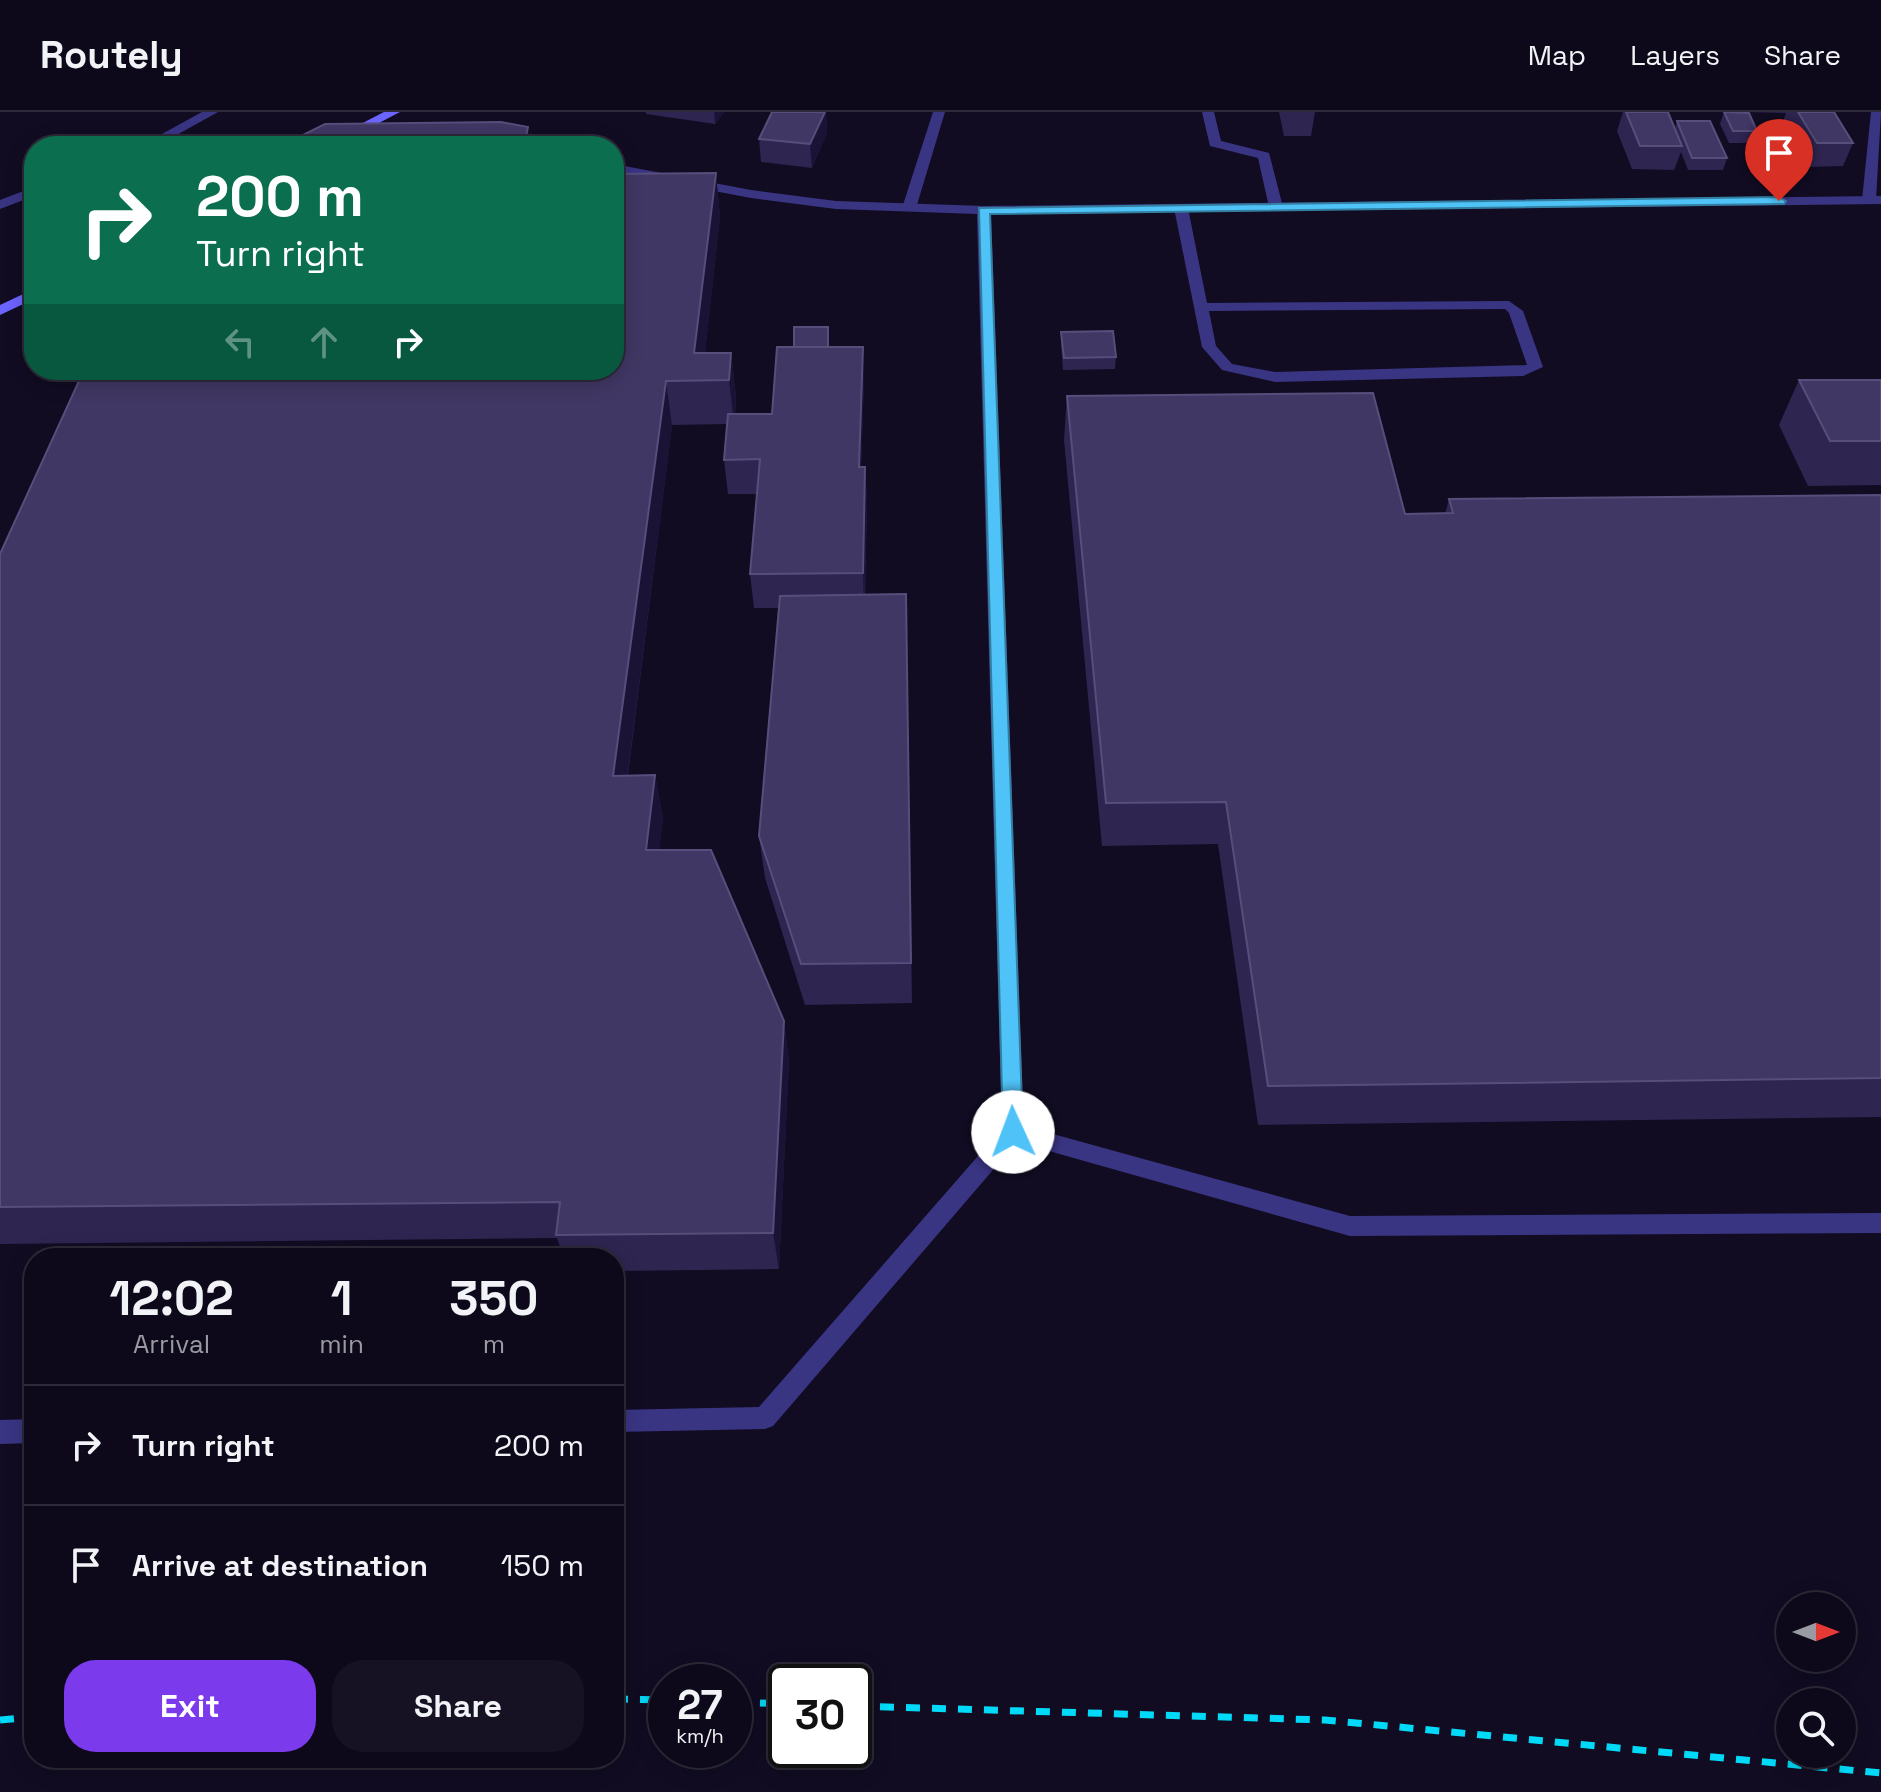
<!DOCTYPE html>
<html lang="en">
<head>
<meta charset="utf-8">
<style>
  :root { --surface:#0d091a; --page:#161223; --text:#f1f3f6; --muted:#9a9aa2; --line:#2d2a39; --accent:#7c3aed }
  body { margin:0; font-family:"Space Grotesk",sans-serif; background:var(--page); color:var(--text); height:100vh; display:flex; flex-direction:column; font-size:30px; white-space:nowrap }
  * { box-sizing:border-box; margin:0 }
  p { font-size:26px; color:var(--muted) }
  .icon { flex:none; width:44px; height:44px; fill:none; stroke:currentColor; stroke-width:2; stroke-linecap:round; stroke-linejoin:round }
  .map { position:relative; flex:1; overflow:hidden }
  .details { position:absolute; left:24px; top:1136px; width:600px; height:520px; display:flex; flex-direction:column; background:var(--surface); border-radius:32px; box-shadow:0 4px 20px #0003,0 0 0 2px var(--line) }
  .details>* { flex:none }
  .hud { position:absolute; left:24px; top:24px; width:600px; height:244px; border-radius:32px; box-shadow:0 4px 20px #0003,0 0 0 2px var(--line); background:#0b6e4f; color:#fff; overflow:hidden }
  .needle { width:52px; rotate:90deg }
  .controls { position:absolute; left:1776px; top:1480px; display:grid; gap:16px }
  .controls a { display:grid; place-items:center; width:80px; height:80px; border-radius:50%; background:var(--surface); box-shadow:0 4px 20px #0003,0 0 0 2px var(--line); font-size:40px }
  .speed { position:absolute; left:648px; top:1552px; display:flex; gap:16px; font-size:40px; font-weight:700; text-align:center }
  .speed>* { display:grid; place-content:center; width:104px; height:104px; border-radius:50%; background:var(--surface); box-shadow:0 4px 20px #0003,0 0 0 2px var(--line); line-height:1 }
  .speed small { font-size:20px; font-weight:400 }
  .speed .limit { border:4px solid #111; border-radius:12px; background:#fff; color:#111 }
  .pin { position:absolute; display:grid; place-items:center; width:68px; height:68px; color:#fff; margin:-82px -34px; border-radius:50% 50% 50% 0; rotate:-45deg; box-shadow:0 0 8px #0007 }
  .pin .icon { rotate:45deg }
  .me { position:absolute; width:88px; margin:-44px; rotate:358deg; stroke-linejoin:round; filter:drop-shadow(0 0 6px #0008) }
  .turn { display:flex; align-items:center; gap:28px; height:168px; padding:0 40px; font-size:36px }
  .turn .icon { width:104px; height:104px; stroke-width:2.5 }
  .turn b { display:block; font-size:56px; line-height:68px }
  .lanes { display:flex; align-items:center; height:76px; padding:0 40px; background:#0003; justify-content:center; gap:40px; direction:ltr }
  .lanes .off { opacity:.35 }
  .eta { display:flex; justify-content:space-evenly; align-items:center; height:136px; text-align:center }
  .eta b { font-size:48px; font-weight:700; line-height:56px }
  .button { display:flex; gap:16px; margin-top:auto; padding:16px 40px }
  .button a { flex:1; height:92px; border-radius:32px; background:var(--accent); color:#fff; font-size:32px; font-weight:700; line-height:92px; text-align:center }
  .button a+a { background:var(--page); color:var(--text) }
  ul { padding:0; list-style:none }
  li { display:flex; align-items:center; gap:24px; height:120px; padding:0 40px; border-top:2px solid var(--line) }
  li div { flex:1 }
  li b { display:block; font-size:30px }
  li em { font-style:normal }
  header { display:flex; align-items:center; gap:48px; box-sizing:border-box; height:112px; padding:0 40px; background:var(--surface); border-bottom:2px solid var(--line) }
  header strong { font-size:38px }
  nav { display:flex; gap:44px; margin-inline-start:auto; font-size:28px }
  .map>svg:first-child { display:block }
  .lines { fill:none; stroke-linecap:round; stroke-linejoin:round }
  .service { fill:#3a3583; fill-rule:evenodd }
  .minor { fill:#3a3583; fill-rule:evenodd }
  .secondary { fill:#6c64ff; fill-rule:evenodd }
  .rail { stroke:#00daf8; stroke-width:7; stroke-dasharray:14 12; stroke-linecap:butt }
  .wall { fill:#2e2551 }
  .shaded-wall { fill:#1b1336 }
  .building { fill:#403764; stroke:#574e7c; stroke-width:2 }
  .route { fill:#4fc3f7; stroke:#337fa1; stroke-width:2 }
</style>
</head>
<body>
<header>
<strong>Routely</strong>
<nav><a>Map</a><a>Layers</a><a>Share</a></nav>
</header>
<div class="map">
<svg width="1881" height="1680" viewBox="0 0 1881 1680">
  <rect width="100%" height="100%" fill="#110c22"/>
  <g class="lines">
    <path class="service" d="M202 0H218L157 34H140Z
      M933 0H945L916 96 904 99 902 96Z
      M1202 0H1214L1221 29 1269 41 1283 95 1281 98 1269 95 1258 46 1210 34Z
      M1871 0H1881L1876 88 1869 92 1862 88Z
      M34 75V84L0 97V88Z
      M1181 92 1188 96 1207 191 1509 189 1523 199 1543 255 1523 264 1275 270 1222 258 1202 235 1174 96ZM1505 197 1509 201 1527 253 1275 260 1232 252 1216 234 1209 199Z
      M1013 1011 1350 1104 1881 1101V1121L1350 1124 1017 1030 773 1314 765 1317 614 1320V1298L759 1295 1005 1013Z
      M34 1307V1331L0 1332V1308Z"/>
    <path class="minor" d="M614 52 751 78 836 89 984 94 1881 84V92L991 102 1024 1020 1021 1027 1013 1029 1005 1027 1002 1020 977 102 836 97 751 86 614 60Z"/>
    <path class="secondary" d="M384 0H400L335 34H318Z
      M34 177V187L0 203V193Z"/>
    <path class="rail" d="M614 1587 666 1588
      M734 1590 786 1592
      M854 1594 1325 1608 1881 1661
      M0 1608 34 1605"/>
  </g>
  <path class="wall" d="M646 0H724L715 12 646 2Z
    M772 0H826L827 21 812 56 761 50 759 27Z
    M1279 0H1315L1311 24H1284Z
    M1623 0H1668L1675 16 1677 9 1727 46 1723 58H1688L1681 40 1674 58 1632 57 1617 19Z
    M1724 0 1757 19 1753 31H1729L1720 12Z
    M1745 0H1834L1853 31 1843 54 1807 55 1782 12 1786 1Z
    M716 61 720 105 705 241H731L736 285 735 302H772L829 235 864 269 861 355H865L867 390 865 483 906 482 912 891 805 893 765 766 759 724 779 496H754L750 462 757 382H728L724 348 727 312 672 313 628 663H655L663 706 659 738 784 909 789 949 779 1157 614 1159V1146H564L557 1126 0 1132V442Z
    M1061 220 1116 245 1115 257 1063 258 1061 232Z
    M1799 268H1881V373L1808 374 1779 313Z
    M1067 284 1405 402H1445L1449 387 1881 383V1005L1258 1013 1218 732 1102 734 1064 328Z"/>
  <path class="shaded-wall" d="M714 0H724L715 12Z
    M825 0H826L827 21 812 56 810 32Z
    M528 15 532 34H524Z
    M716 61 720 105 702 268 694 241Z
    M863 235 864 269 860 390 859 355Z
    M731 241 736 285 734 312 729 268Z
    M666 269 672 313 622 706 613 664Z
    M865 355 867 390 864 496 863 461Z
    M655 663 663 706 654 780 646 738Z
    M784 909 789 949 779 1157 773 1121Z"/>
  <path class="building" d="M772 0H825L810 32 759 27Z
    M1626 0H1668L1682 34H1640Z
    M1724 0 1749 1 1757 19H1733Z
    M1798 0H1834L1853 31H1817Z
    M1677 9H1710L1727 46H1692Z
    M501 10 528 15 524 34H281L325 12Z
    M716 61 694 241H731L729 268 666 269 613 664 655 663 646 738H711L784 909 773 1121 556 1123 560 1090 0 1095V442L84 258H614V62Z
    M794 215H828V235H794Z
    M1113 219 1116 245 1064 246 1061 220Z
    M777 235H863L859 355H865L863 461 750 462 760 347 724 348 728 302H772Z
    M1799 268H1881V329H1830Z
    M1373 281 1405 402 1453 401 1449 387 1881 383V966L1268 974 1226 690 1106 691 1067 284Z
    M906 482 911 851 801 852 759 724 780 484Z"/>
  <path class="route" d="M1779 85 1786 89 1784 92 990 102 1023 1020 1020 1026 1013 1028 1006 1026 1003 1020 979 96Z"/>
</svg>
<div class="controls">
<a><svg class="needle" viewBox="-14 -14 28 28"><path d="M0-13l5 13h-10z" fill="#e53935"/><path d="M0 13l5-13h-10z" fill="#9a9aa2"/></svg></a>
<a><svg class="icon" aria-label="search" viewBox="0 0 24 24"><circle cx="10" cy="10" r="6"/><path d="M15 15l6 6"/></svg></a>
</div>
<div class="speed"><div>27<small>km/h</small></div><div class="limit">30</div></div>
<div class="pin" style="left:1779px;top:89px;background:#d93025"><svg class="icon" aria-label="arrive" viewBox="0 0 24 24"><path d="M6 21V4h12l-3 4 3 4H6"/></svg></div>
<svg class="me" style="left:1013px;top:1020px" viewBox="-20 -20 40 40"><circle r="19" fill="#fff"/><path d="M0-13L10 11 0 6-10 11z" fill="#4fc3f7"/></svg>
<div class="hud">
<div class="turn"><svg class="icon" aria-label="right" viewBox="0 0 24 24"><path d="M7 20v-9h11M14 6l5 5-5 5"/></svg><div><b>200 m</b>Turn right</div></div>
<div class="lanes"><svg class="icon off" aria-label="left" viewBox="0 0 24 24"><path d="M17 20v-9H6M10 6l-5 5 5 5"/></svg><svg class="icon off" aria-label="ahead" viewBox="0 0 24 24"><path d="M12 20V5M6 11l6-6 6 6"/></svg><svg class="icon" aria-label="right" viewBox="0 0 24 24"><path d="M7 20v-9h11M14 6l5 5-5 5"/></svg></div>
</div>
<section class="details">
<div class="eta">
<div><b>12:02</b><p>Arrival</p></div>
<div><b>1</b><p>min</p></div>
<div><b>350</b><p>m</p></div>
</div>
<ul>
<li><svg class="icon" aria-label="right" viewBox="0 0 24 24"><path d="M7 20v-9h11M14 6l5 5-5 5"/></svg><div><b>Turn right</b></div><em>200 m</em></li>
<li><svg class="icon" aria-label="arrive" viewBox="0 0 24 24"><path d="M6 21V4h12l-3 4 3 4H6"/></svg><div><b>Arrive at destination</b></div><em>150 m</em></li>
</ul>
<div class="button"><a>Exit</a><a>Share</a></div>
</section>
</div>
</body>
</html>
